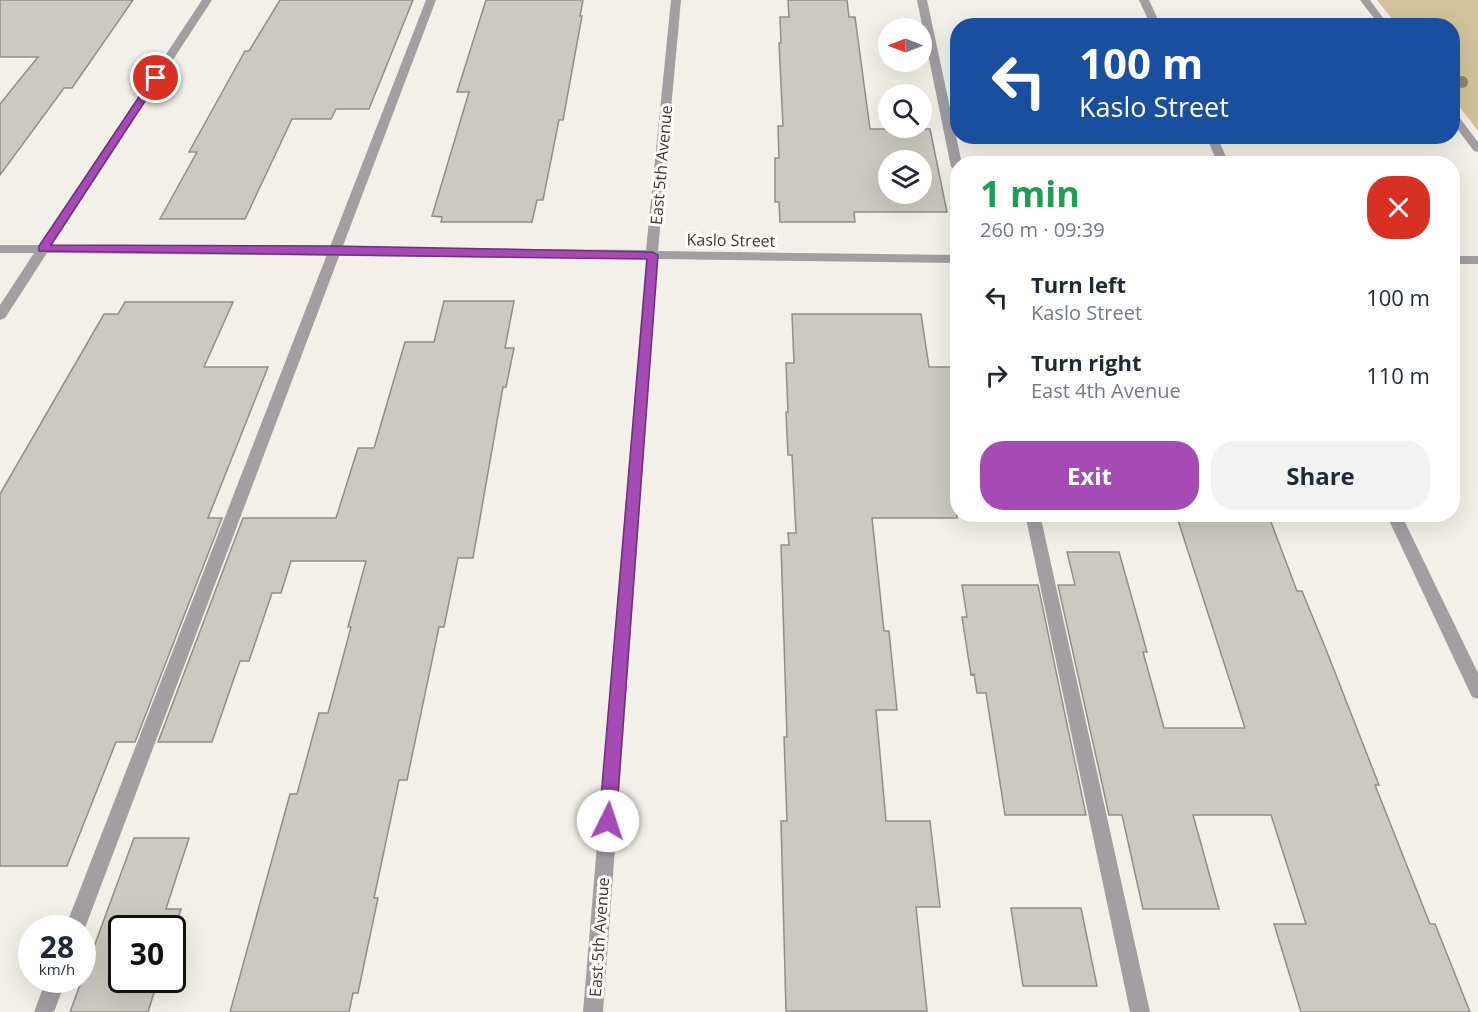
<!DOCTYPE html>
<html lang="en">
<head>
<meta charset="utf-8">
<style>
  :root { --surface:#fff; --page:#f2f2f3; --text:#1f2937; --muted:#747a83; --accent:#a64bb6 }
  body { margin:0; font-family:"Open Sans",sans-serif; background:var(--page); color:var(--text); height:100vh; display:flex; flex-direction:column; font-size:22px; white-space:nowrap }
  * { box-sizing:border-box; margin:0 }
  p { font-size:20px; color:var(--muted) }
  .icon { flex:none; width:33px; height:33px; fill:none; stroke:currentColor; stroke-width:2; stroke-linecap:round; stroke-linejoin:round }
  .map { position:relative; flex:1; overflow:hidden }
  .side { position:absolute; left:950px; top:156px; width:510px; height:366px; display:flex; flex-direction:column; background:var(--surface); border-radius:24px; box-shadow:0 6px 24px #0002 }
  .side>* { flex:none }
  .guide { position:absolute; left:950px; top:18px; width:510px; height:126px; border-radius:24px; box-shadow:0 6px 24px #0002; background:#1a4fa0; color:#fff; overflow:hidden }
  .needle { width:39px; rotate:270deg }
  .fabs { position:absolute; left:878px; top:18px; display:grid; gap:12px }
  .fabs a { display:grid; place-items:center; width:54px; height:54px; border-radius:50%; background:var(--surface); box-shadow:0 6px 24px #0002; font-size:30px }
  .speed { position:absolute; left:18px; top:915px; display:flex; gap:12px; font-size:30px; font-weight:700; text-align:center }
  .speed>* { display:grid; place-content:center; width:78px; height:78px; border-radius:50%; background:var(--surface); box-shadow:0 6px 24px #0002; line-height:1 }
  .speed small { font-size:15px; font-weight:400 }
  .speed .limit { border:3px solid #111; border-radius:9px; background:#fff; color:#111 }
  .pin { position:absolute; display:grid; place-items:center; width:51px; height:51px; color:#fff; margin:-26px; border:3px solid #fff; border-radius:50%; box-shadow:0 2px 6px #0007 }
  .me { position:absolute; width:66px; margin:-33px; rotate:4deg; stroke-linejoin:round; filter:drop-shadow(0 0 4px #0008) }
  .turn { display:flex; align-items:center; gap:21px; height:126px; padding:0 30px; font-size:27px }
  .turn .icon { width:78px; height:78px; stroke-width:2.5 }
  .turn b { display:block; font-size:42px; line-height:51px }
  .round { display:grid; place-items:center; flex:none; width:63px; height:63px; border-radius:24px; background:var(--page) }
  .summary { display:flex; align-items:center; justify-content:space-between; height:102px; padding:0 30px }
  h1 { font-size:36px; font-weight:700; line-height:45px; color:#1e9e55 }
  .cta { display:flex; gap:12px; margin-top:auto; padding:12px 30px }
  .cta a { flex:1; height:69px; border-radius:24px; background:var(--accent); color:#fff; font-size:24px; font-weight:700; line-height:69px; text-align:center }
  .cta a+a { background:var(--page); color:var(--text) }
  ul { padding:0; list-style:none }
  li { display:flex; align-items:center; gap:18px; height:78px; padding:0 30px }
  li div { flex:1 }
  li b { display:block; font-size:22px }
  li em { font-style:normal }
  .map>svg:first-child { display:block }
  .green { fill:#d2c39c }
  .building { fill:#ccc9c2; stroke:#918e87; stroke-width:1.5; fill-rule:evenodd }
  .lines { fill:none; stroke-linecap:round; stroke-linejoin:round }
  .lane { fill:#a19fa2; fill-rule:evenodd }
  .street { fill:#a19fa2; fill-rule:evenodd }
  .tree { fill:#908669 }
  .route { fill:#a64bb6; stroke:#6c3176; stroke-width:1.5 }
  .labels { text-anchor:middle; stroke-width:6; stroke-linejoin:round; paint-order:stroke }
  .street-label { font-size:16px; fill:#383734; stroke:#fffefb }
</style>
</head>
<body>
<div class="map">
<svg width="1478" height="1012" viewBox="0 0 1478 1012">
  <rect width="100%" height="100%" fill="#f3f0e9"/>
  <path class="green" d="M1377 0H1478V131L1452 97V26L1397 25Z"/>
  <path class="building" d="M0 0H133L72 88H64L0 175V104L38 57H0Z
    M280 0H413L369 109H336L331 119H292L245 219H160L197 152H189L245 51H249Z
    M486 0H583L580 16H582L563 120H559L543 200H537L532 222H441L442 217 432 216 469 92H457Z
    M788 0H847L849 17H855L870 129H930L947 212H854L855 222H780L779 202H775V158H779L778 126H783L779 43H781L780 17H789ZM888 160H921V194H888Z
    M444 301H514L505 348H514L506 387H503L473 558H458L444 627H439L407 780H399L374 898H378L358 993H353L349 1012H230L290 794H297L319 713H328L351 627H348L366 561H291L281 593H272L249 661H240L212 742H158L243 518H336L358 448H374L405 342H434Z
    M125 302H233L204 367H268L208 518H222L135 742H116L67 866H0V494L104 314H118Z
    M792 314H921L929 367H957V518H872L884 631H889L897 710H876L886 821H930L940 907H916L927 1011H786L781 821H787L784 737H787L781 545H789L788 533H796L792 455H788L786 412H788L786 363H794Z
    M1176 514H1268L1297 591H1302L1327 652 1379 785H1375L1430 924H1435L1470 1012H1301L1274 924H1306L1271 815H1193L1219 909H1143L1122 815H1109L1058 585H1075L1067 552H1119L1147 652H1143L1164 728H1245Z
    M962 585H1038L1086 815H1005L986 693H977L974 674 971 675 962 617H967Z
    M134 838H189L166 909H181L172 935V928H122V980H158L148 1012H70Z
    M1011 908H1081L1097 986H1023Z"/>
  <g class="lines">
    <path class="lane" d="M426 0H436L85 928 82 934V928H65Z
      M917 0H927L962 164H957V170L951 167Z
      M1360 0H1370L1389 26H1380Z
      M1452 112 1456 113 1478 142V152L1474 151 1452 122Z
      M1025 514H1040L1150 1012H1130Z
      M46 980H66L54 1012H34Z"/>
    <path class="street" d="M202 0H212L52 245 646 250 671 0H681L658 251 957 255V263L658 259 603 1012H583L646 259 47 253 5 318 0 320V305L34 253H0V245H40Z
      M1139 0H1149L1161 26H1151Z
      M1206 136H1217L1229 164H1218Z
      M1452 256H1478V264H1452Z
      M1386 514H1401L1478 673V699L1472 697Z"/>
  </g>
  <circle class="tree" cx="1462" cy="82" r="6"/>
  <path class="route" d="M153 76 160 78 51 245 333 246 652 252 658 255 616 821 614 827 608 830 602 827 599 821 647 259 39 251V246Z"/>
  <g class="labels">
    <g class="street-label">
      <text transform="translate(661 165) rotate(-85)" y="6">East 5th Avenue</text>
      <text transform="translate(731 240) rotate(1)" y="6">Kaslo Street</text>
      <text transform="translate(599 937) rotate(-86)" y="6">East 5th Avenue</text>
    </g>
  </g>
</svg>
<div class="fabs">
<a><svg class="needle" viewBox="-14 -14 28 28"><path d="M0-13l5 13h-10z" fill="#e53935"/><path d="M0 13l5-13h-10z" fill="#747a83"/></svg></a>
<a><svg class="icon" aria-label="search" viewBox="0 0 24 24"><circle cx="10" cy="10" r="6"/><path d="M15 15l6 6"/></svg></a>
<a><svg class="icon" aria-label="layers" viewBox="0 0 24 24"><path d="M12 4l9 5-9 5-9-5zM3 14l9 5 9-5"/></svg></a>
</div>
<div class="speed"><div>28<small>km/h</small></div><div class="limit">30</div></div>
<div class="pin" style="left:156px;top:78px;background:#d93025"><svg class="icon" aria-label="arrive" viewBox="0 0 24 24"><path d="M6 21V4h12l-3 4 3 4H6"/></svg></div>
<svg class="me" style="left:608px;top:821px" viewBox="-20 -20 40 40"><circle r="19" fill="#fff"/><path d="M0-13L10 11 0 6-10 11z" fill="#a64bb6"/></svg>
<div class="guide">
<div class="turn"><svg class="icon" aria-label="left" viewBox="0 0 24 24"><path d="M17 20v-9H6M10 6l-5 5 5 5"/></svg><div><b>100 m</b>Kaslo Street</div></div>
</div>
<section class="side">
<div class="summary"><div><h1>1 min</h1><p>260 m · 09:39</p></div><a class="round" style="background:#d93025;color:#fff"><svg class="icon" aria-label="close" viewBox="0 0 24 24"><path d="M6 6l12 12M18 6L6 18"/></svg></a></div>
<ul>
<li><svg class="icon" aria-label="left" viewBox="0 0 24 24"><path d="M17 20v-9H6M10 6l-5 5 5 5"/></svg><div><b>Turn left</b><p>Kaslo Street</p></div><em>100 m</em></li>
<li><svg class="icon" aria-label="right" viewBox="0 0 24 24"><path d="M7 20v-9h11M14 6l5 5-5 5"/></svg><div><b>Turn right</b><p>East 4th Avenue</p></div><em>110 m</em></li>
</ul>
<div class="cta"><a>Exit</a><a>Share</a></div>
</section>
</div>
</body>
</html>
